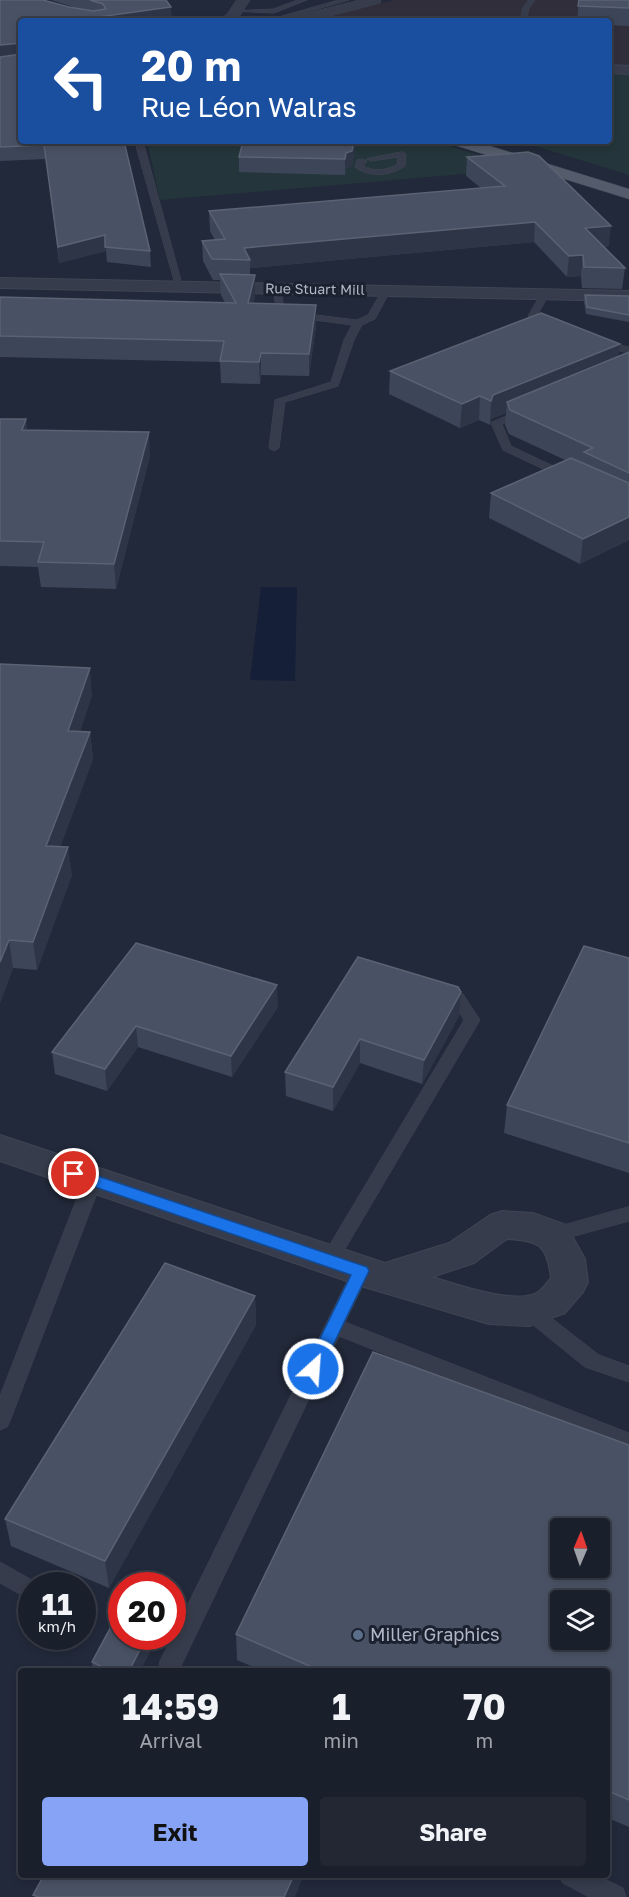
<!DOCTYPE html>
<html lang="en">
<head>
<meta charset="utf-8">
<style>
  :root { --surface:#1a1f2c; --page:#232734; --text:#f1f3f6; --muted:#9fa2a9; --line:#383d48; --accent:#87a3f6 }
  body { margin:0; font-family:"Golos Text",sans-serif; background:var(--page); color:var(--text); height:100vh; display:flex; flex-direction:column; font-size:22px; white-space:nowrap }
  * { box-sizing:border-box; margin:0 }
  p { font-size:20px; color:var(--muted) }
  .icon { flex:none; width:33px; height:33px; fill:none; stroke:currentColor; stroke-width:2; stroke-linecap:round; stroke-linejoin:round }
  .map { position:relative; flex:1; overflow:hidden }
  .panel { position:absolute; left:18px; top:1668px; width:592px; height:210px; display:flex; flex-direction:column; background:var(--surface); border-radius:6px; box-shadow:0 3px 9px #0003,0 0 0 2px var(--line) }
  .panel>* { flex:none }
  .banner { position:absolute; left:18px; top:18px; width:594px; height:126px; border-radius:6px; box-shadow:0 3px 9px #0003,0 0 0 2px var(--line); background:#1a4fa0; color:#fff; overflow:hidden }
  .needle { width:39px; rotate:2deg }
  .controls { position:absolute; left:550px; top:1518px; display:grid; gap:12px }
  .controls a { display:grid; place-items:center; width:60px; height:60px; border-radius:6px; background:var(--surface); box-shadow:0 3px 9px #0003,0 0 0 2px var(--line); font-size:30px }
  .speed { position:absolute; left:18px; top:1572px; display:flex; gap:12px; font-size:30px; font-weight:700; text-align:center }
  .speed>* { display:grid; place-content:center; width:78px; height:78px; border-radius:50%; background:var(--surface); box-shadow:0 3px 9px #0003,0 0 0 2px var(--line); line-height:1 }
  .speed small { font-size:15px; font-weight:400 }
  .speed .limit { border:9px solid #d22; background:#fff; color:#111 }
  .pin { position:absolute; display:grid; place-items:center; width:51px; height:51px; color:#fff; margin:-26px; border:3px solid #fff; border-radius:50%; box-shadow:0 2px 6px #0007 }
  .me { position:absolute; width:66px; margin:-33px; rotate:26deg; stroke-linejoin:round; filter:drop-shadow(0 0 4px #0008) }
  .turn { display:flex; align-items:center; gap:21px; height:126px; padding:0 24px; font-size:27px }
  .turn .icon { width:78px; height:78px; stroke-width:2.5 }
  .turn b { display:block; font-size:42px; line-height:51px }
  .eta { display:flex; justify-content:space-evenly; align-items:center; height:102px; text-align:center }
  .eta b { font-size:36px; font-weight:700; line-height:42px }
  .cta { display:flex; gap:12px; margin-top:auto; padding:12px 24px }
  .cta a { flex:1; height:69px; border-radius:6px; background:var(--accent); color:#111; font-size:24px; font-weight:700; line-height:69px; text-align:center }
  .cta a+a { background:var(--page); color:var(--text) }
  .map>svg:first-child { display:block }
  .medical { fill:#312e3c }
  .green { fill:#24363b }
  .water { fill:#161f38 }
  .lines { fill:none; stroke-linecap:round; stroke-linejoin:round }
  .service-casing { stroke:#3f4553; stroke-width:1 }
  .minor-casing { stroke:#3f4553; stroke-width:2 }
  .tertiary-casing { stroke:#3f4553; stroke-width:1 }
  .primary-casing { stroke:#3f4553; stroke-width:1 }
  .service { fill:#363c4b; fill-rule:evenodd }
  .minor { fill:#363c4b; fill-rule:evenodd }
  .tertiary { fill:#363c4b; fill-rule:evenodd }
  .primary { fill:#545b6b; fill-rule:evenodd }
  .wall { fill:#3d4658 }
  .shaded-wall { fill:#2d3547 }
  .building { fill:#495264; stroke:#5a6273; stroke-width:1.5; fill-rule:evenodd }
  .route { fill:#1a73e8; stroke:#114b97; stroke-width:1.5 }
  .service-dot { fill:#5c6f8a; stroke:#1b212f; stroke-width:2 }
  .labels { text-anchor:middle; stroke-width:6; stroke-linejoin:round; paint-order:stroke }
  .far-street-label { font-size:14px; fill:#b1b7c6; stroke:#1b212f }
  .near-poi-label { font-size:18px; fill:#b1b7c6; stroke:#1b212f; text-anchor:start }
</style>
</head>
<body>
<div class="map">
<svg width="629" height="1897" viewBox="0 0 629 1897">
  <rect width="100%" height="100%" fill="#22293a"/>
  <path class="medical" d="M394 0H629V66L609 65V21H314L331 15Z"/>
  <path class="green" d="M609 74 629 75V175L519 141H609Z
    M147 141H434L521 169 160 200Z"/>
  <path class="water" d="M261 587H297L295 681 250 680Z"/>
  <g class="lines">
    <g class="service-casing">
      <path id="service" d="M298 0H307L274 13 232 11 273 9Z
        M339 0H349L275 21H265Z
        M529 0H535L529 8 526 21H520L523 8Z
        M135 141H143L183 288 176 286Z
        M402 152 406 154 405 166C391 176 369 178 355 167L357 160 363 159 367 161 363 166C375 172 386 170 397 165L398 157 371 161 367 159Z
        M277 286 284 288 282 294 284 311 357 320 368 315 383 289 390 291 375 319 362 325 354 340 338 386 285 402 279 448 274 451 269 448 275 400 331 382 344 340 352 325 277 315 274 294Z
        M545 291 549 294 537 316 550 330 545 333 528 316 542 292Z
        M599 341 629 347V353L596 346 594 344Z
        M521 410 529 412 502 424 511 446 570 474V478H562L503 450 491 423Z
        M444 988 463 994 480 1020 335 1266 329 1268 323 1266 320 1261 323 1256 464 1020 453 1002 439 997 436 993 439 989Z
        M93 1173 99 1175 102 1180 10 1421 7 1427 0 1430V1396L84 1180 87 1175Z
        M629 1207V1221L553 1242 547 1240 544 1235 547 1230Z
        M361 1264 367 1266 370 1271 345 1322 629 1433V1451L339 1336 181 1666 183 1671H158L160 1661 352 1271 355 1266Z
        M529 1303 536 1306 599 1355 629 1366V1382L585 1367 522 1316 520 1311 522 1306Z
        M0 1562 39 1584 32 1586V1601L0 1583Z
        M559 1875H596L623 1888 626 1897H589L563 1883Z"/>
    </g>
    <g class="minor-casing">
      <path id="minor" d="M609 65 629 66V74L609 73Z
        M0 278 629 291V301L0 288Z
        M0 1135 385 1263 449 1243 490 1215 502 1211 533 1213 566 1225 585 1259 588 1282 583 1292 565 1313 529 1326 489 1324 361 1286 0 1161ZM507 1239C539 1241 547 1244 551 1278 547 1282 543 1289 538 1292 516 1306 456 1284 432 1277L474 1263Z"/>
    </g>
    <g class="tertiary-casing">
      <path id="tertiary" d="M237 0H250L237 20 218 21 227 14Z
        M360 0H381L380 3 310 21H287L289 18Z"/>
    </g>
    <g class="primary-casing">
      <path id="primary" d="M449 141H474L629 189V199L451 144Z"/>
    </g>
    <use href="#service" class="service"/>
    <use href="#minor" class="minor"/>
    <use href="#tertiary" class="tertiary"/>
    <use href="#primary" class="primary"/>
  </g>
  <path class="wall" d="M0 0 80 9 51 0H166L172 19 21 21 124 141 150 251 151 267 107 262 106 251 59 263 46 159 0 161Z
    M579 0H629V26L609 25V21H577Z
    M356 141 352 166 346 168 345 175 239 172V157Z
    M467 157 609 246 603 247 625 268 622 289 582 288 581 276 567 277 534 242 250 268V275H255V296L253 304 316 326 309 376 261 375 260 384 221 383 220 362 0 357V297L225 303 221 295 220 280H213L203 261 202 241 215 240 210 231 209 211 481 188 466 176Z
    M585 295 629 296V322L586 314 584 302Z
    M629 352V540L580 564 489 518 491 493 565 460 509 434 505 425 506 413 491 419 490 425 479 420 460 428 389 394 390 371 619 356Z
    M0 419H26L27 430 150 456 116 589 41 587 38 567 0 566Z
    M0 664 92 695 80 731 90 732 93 759 60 847 72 875 37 970 13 968 0 1003Z
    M136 943 278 1007 232 1077 138 1047 107 1091 55 1074 52 1052Z
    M629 958V1173L504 1133 507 1105Z
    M461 992 459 1016 422 1084 360 1063 333 1111 286 1096 285 1072Z
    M255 1296 256 1325 109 1588 11 1546 5 1519Z
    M629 1445V1827L608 1818V1671H263L237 1660 236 1634Z
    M158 1636 140 1671H93L92 1662Z"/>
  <path class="shaded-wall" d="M171 7 172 19 156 21H77V20Z
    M21 43V56L0 58V45Z
    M354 141H356L352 166 346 168 345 175V159L346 153Z
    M535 222 534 242 250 268V260L244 248Z
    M611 226 609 246 583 249 585 228Z
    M105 235 106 251 59 263 58 247Z
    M583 255 581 276 567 277 569 256Z
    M255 275V296L249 325 248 303Z
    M316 305V326L309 376V354Z
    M620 344 617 367 510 411 507 402 506 413 491 419 490 425 491 401 493 395Z
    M261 353V375L260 384 259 362Z
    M480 396 479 420 460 428 462 404Z
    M26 419 29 443 22 430Z
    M149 432 150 456 116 589 114 564Z
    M629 517V540L580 564 583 539Z
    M90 668 92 695 71 758 68 731Z
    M90 732 93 759 50 874 46 846Z
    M68 847 72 875 37 970 33 942Z
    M9 940 13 968 0 1003V962Z
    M277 985 278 1007 232 1077 231 1056Z
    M461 992 459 1016 422 1084 424 1060Z
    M136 1026 138 1047 107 1091 105 1069Z
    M360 1039V1063L333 1111V1087Z
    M255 1296 256 1325 109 1588 105 1561Z
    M147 1636H158L140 1671H129Z
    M294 1875H304L295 1897H284Z"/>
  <path class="building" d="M0 0H43L69 7 93 11 106 9 103 4 90 0H166L171 7 77 20 82 21H21V43L0 45Z
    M579 0H629V8L578 6Z
    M21 54V141H124L150 251 105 247V235L58 247 44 145 0 147V57Z
    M243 141H354L352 151 346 153 345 159 239 157Z
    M528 152 539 156 611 226 585 228 625 268 584 267 583 255 569 256 535 222 244 248 250 260 212 259 202 241 225 239 209 211 505 186 467 157Z
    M220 274 255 275 248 303 316 305 309 354 261 353 259 362 220 361 224 341 0 336V297L236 303Z
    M585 295 629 296V315L587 307Z
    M541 313 620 344 493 395 491 401 480 396 462 404 390 371Z
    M629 352V473L584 452 593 448 510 410 507 402Z
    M0 419H26L22 430 149 432 114 564 38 562 44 542 0 541Z
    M571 458 629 483V517L583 539 491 493Z
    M0 664 90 668 68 731 90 732 46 846 68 847 33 942 9 940 0 962Z
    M136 943 277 985 231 1056 136 1026 105 1069 52 1052Z
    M584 946 629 958V1143L507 1105Z
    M358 957 458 987 461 992 424 1060 360 1039 333 1087 285 1072Z
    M165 1263 255 1296 105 1561 5 1519Z
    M373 1352 629 1445V1800L608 1791V1671H313L314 1668 236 1634ZM561 1528H600V1568H561ZM561 1600H600V1640H561Z
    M122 1606V1636H147L129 1671H111L92 1662Z
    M44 1875H294L284 1897H38L33 1895Z"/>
  <path class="route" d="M74 1168 367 1267 369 1271 319 1374 313 1376 307 1374 305 1369 351 1275 69 1178 67 1174 69 1170Z"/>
  <circle class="service-dot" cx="358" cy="1635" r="6"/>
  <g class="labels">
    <g class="far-street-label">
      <text transform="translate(315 289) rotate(1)" y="5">Rue Stuart Mill</text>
    </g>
    <g class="near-poi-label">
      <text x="370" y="1641">Miller Graphics</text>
    </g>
  </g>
</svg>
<div class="controls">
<a><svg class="needle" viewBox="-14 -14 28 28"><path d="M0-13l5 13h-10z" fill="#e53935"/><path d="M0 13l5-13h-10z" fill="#9fa2a9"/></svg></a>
<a><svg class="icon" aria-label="layers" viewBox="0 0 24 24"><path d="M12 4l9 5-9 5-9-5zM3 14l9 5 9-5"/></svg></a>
</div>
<div class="speed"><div>11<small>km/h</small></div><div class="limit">20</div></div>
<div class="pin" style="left:74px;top:1174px;background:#d93025"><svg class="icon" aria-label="arrive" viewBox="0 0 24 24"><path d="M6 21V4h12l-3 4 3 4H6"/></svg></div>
<svg class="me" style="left:313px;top:1369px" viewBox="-20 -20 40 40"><circle r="17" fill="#1a73e8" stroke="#fff" stroke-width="3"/><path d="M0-11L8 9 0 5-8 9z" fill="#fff"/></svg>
<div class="banner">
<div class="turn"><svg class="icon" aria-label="left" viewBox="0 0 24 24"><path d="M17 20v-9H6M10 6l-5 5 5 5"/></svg><div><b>20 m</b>Rue Léon Walras</div></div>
</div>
<section class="panel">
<div class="eta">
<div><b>14:59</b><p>Arrival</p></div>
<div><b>1</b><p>min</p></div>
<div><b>70</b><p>m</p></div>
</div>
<div class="cta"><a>Exit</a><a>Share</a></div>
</section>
</div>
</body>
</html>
